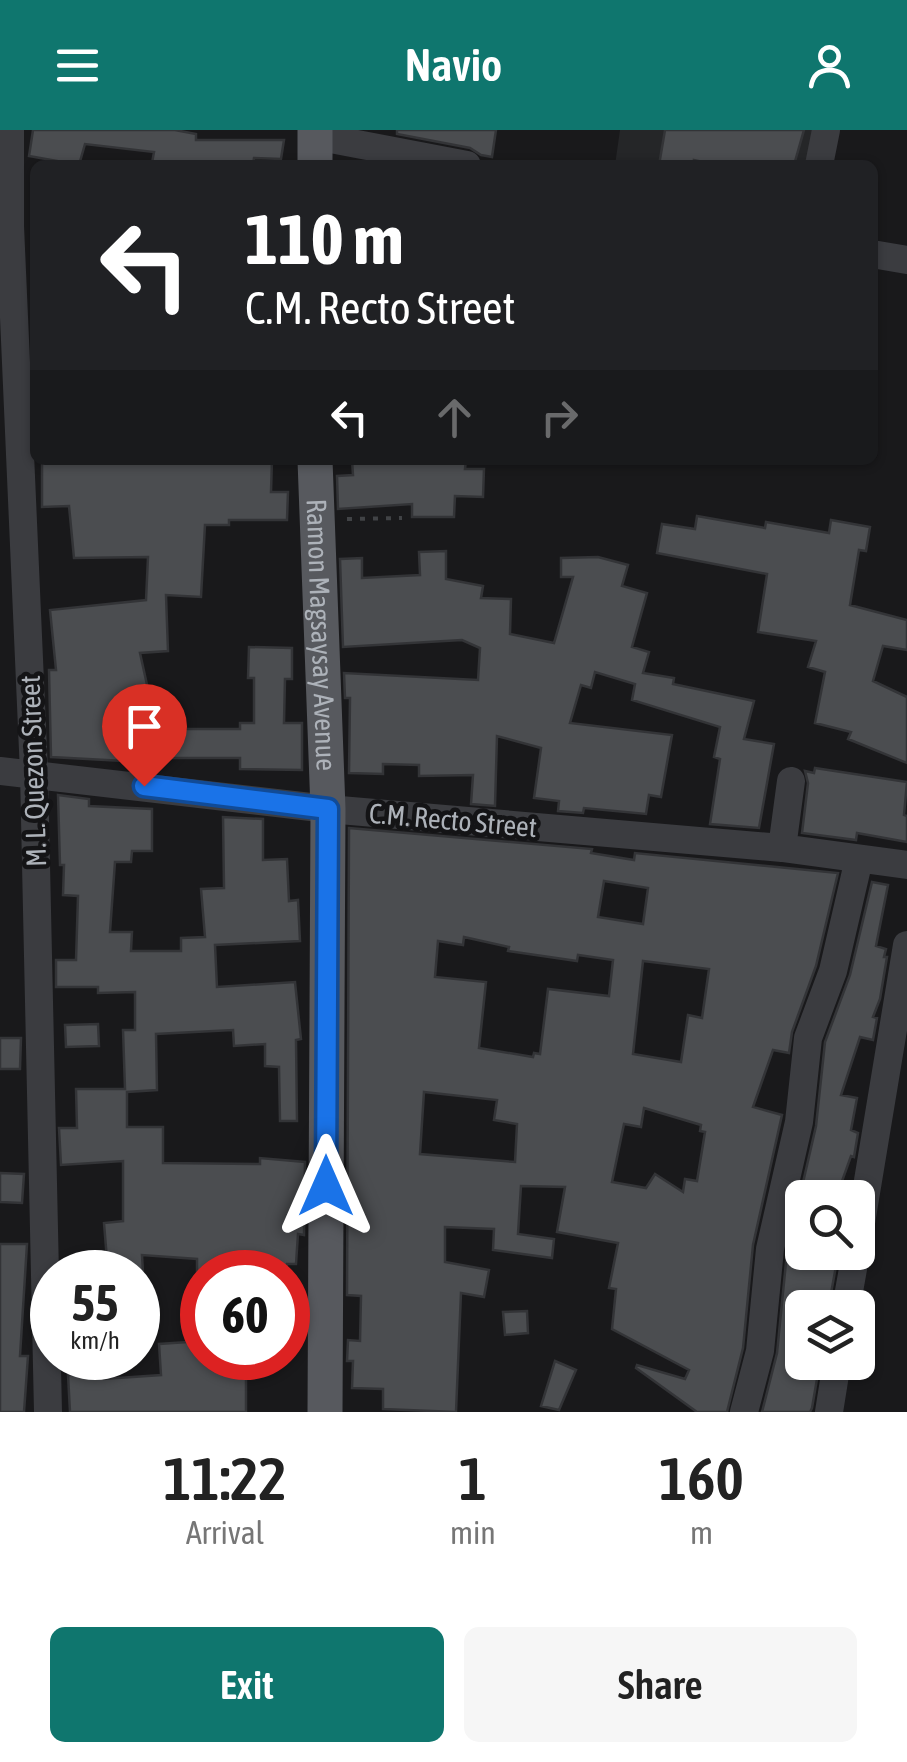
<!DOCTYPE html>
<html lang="en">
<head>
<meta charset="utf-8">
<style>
  :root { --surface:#fff; --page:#f6f6f6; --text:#222; --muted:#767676; --accent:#0f766e }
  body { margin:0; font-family:"Asap Condensed",sans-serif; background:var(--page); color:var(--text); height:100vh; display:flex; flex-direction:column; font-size:38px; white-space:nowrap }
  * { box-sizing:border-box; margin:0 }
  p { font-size:32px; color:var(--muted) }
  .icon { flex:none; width:55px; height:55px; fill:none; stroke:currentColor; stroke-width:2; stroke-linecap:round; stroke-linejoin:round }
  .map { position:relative; height:1282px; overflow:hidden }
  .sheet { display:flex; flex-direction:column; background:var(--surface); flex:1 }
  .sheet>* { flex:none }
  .hud { position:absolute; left:30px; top:30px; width:848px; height:305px; border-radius:15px; box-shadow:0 2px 8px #0004; background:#202124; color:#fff; overflow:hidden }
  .fabs { position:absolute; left:785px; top:1050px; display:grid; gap:20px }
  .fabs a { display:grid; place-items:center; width:90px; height:90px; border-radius:15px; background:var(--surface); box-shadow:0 2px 8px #0004; font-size:50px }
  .speed { position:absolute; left:30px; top:1120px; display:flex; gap:20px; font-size:50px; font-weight:700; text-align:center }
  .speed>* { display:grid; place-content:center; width:130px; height:130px; border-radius:50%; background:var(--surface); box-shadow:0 2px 8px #0004; line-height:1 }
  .speed small { font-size:25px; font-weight:400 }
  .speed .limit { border:15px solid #d22; background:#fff; color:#111 }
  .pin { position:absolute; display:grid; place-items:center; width:85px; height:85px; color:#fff; margin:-102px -42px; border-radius:50% 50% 50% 0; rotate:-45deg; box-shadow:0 0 10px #0007 }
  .pin .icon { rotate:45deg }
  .me { position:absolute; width:110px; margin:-55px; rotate:0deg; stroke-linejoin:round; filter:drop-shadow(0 0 8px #0008) }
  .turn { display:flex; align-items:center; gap:35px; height:210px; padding:0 50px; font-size:45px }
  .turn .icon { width:130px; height:130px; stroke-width:2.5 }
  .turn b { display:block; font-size:70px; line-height:85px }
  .lanes { display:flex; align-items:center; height:95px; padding:0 50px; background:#0003; justify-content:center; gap:50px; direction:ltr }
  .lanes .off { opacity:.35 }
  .eta { display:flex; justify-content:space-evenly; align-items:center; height:170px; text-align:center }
  .eta b { font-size:60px; font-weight:600; line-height:70px }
  .primary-button { display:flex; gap:20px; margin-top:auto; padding:20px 50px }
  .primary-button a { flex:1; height:115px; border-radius:15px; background:var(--accent); color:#fff; font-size:40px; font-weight:600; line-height:115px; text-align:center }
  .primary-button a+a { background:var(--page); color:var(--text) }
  header { display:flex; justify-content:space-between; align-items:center; height:130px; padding:0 50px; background:var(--accent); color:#fff; font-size:45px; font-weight:600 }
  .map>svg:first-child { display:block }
  .built { fill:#252628 }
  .building { fill:#4b4d50; stroke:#333437; stroke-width:2.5; fill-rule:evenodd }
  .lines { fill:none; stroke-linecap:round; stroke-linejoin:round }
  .path { stroke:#414346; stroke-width:4; stroke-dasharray:5 8; stroke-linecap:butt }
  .minor { stroke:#3b3c40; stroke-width:28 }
  .major { stroke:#57595e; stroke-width:35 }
  .route-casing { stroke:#114b97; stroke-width:25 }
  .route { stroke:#1a73e8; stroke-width:18 }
  .labels { text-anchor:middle; stroke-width:9; stroke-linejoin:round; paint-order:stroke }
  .street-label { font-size:28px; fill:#adb2b9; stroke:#141416 }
</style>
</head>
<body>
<header><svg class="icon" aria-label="menu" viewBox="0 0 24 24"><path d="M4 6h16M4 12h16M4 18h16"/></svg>Navio<svg class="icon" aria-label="person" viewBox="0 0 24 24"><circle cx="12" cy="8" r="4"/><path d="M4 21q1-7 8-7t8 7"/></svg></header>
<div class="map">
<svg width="907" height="1282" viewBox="0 0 907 1282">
  <rect width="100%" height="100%" fill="#19191b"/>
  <path class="built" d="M620 0H815L807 35H615Z"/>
  <path class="building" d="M33 0H175L196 4V10H284L281 29 254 28 253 35H165L152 33 154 22 85 14 79 35 29 26Z
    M397 0H496L492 27 481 25 470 18 397 4Z
    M665 0H804L794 35H716L694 30V35H659Z
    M42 330H272L271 362H288L287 390H229V395H205L201 467 166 465 168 521 140 523 153 582H161V595L188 599H240V593H254V548H248L249 517 292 518V549H285L284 593H302V640L240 639V628H161V633L51 627 49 540H56L50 480 146 470 148 427 74 428 69 376 42 377Z
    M352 330H466L465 339H484L483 367 455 366 454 387H412V374L338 379 337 346 353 345Z
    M697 386 765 398 766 392 829 403 831 390 870 397 866 421 859 420 850 475 907 490V520L883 516 873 551 907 567V633L848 609 851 602 815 593 825 542 808 537 816 511 758 502 767 444 657 423 662 394 695 399Z
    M446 421V449L483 456 481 468 511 469 510 504 554 513 573 447H561V428L598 427 628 435 622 456 647 463 632 517 649 522 643 543 674 548 673 554 754 571 744 609 774 614 759 698 710 694 720 629 714 627 720 597 632 570 635 554 595 542 591 558 581 555 570 593 672 605 661 667 649 665 646 684 584 678 583 683 558 681 559 671 534 668 541 618 497 606 495 676 471 674 473 645 419 646V635L383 634V644L349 643 350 568H345L344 543 478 550 480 518 462 510 343 517 340 429 362 428V448L420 445 419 422Z
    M815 638 907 652 904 685 907 686V712L857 703 856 710 802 703 808 653 805 641 814 643Z
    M58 665 89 669V676L152 679V721H132L131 732H115L110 802H132L131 821H181V808L205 807 201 759 224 758 223 687 263 689V730L287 729 289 771 298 770 300 811 215 815 217 857 295 852 301 909 296 910 297 991H280L279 937 265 936V914L234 916 233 900 156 904 157 960 127 962V997H163V1033L260 1034V1028L305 1032 304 1105 298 1104 296 1134H287L286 1142H197V1129L142 1125 143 1142H108L104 1093 123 1091V1031L61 1035 59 998H77L76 959H125L123 900H135V862L98 863V857H56V830H76L78 766 63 765 64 735H60Z
    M349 698 592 719 591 723 634 730 635 723 838 743 816 836 792 902 789 923 773 920 753 977 782 985 753 1115 743 1218 727 1282H697L636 1238 637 1235 685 1249 689 1240 612 1199 616 1159 609 1158 618 1113 557 1102 565 1057 521 1056 518 1104 554 1109 552 1128 493 1120 494 1099 445 1097V1132L489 1140 484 1167 461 1163 456 1282 383 1279V1259L352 1258 353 1231H347L348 1210 360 1211 361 1166 347 1165ZM604 751 648 758 643 794 598 787ZM464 807 509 817 508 821 577 831 578 825 613 830 609 866 548 859 540 924 534 923 533 927 479 918 486 852 435 847 438 811 463 815ZM643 831 709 839 702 888 688 885 681 932 633 924ZM424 962 497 970 494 990 517 994 515 1032 420 1024ZM644 978 701 995 700 1001 705 1002 697 1051 685 1049 683 1062 655 1044 646 1058 612 1052 624 994 641 997Z
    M872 752 888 755 876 816 886 819 884 827H887L880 869 873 887 877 888 873 910 860 907 841 965 857 968 851 1000 858 1003 854 1027 851 1026 836 1068H802V1122H817L822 1125 817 1133 836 1136 830 1169 822 1167 818 1178H802L800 1243 817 1249 812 1278 810 1282H762L777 1223 787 1122 816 996 825 912 850 845Z
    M98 894 99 916 66 917 65 895Z
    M0 908H21L20 939H0Z
    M0 1043 24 1044 22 1073 0 1072Z
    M0 1114H27L20 1226H28L24 1282H0Z
    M527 1181 528 1203 505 1205 503 1182Z
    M202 1211V1228H246V1282H70L68 1245 104 1244V1249L161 1245 159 1214Z
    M555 1231 576 1240 559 1280 541 1276Z"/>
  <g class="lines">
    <path class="path" d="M347 389 402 388"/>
    <path class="minor" d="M10 0V96L34 643 48 1282
      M315 6 467 35
      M819 35 826 0
      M872 124 907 130
      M0 641 328 679 782 718 907 735
      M782 718 791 651
      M858 1111 907 815
      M846 1178 856 1122
      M744 1282 760 1221 770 1119 799 992 808 908 833 841 859 729
      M829 1282 837 1232"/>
    <g class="major">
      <path d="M315 35V0"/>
      <path id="s1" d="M315 330 328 679 325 1282"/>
    </g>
  </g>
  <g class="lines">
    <g class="route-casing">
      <path id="route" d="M144 656 328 679 326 1056"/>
    </g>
    <use href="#route" class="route"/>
  </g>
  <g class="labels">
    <g class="street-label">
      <text dy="10" stroke="none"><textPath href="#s1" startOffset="175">Ramon Magsaysay Avenue</textPath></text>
      <text transform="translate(33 641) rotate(-92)" y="10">M. L. Quezon Street</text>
      <text transform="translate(453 690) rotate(5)" y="10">C.M. Recto Street</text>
    </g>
  </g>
</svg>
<div class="fabs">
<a><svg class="icon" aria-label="search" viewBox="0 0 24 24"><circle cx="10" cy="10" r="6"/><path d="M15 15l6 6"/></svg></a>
<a><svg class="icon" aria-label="layers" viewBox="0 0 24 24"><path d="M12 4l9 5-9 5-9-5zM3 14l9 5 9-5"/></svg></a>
</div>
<div class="speed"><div>55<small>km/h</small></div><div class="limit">60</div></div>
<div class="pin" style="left:144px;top:656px;background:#d93025"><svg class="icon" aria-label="arrive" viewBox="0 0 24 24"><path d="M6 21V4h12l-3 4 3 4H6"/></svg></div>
<svg class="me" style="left:326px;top:1056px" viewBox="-20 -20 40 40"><path d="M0-17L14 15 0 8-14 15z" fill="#1a73e8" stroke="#fff" stroke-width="4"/></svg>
<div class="hud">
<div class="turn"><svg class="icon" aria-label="left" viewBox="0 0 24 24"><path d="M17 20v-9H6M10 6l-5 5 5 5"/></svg><div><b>110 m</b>C.M. Recto Street</div></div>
<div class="lanes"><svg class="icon" aria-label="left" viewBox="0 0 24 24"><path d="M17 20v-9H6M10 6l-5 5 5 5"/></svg><svg class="icon off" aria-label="ahead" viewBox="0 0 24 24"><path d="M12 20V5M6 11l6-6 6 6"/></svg><svg class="icon off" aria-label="right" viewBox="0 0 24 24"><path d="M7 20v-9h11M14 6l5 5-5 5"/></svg></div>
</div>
</div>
<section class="sheet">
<div class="eta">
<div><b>11:22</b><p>Arrival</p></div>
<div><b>1</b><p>min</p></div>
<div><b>160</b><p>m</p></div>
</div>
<div class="primary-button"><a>Exit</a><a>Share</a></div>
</section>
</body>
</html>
